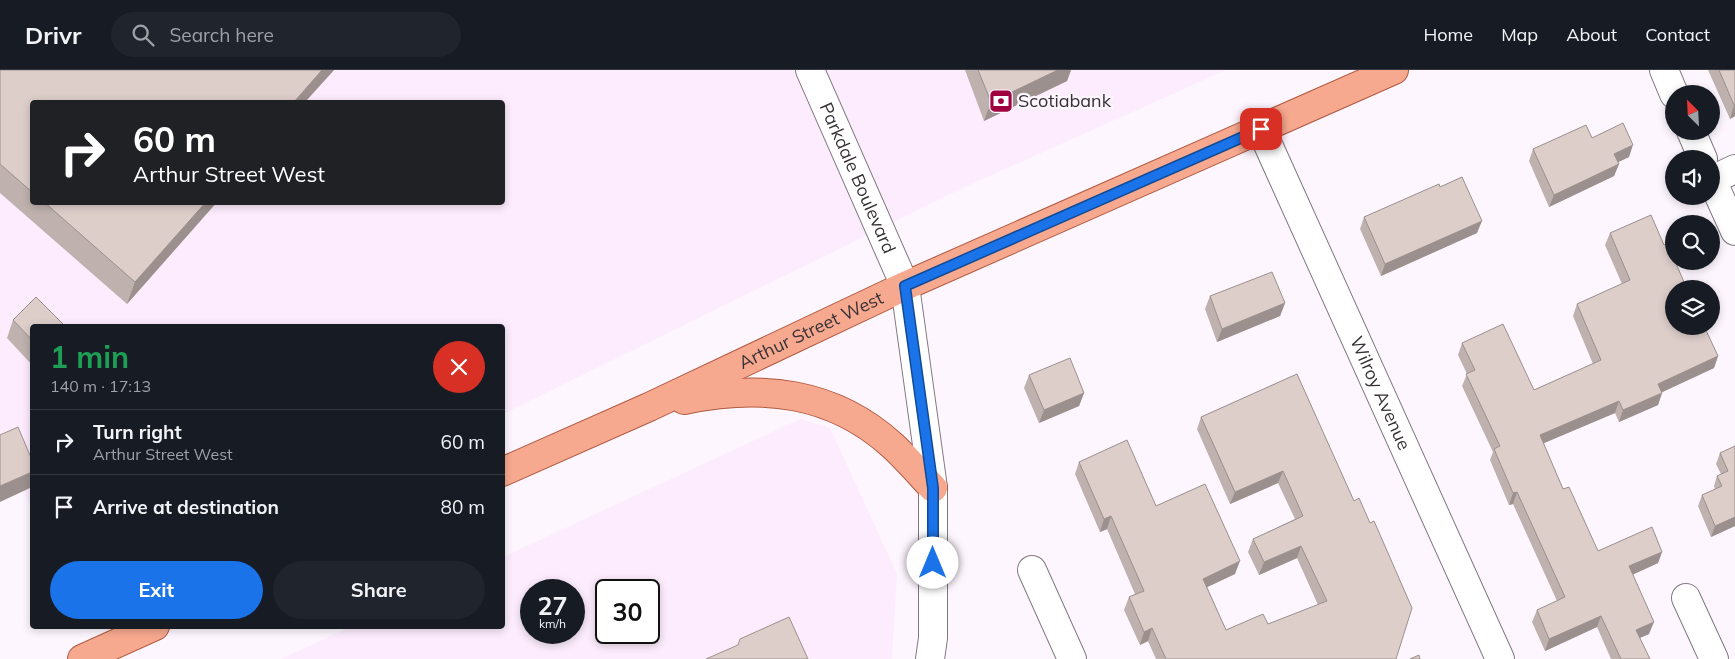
<!DOCTYPE html>
<html lang="en">
<head>
<meta charset="utf-8">
<style>
  :root { --surface:#171b24; --page:#20242c; --text:#f1f3f6; --muted:#9ea1a6; --line:#363941; --accent:#1a73e8 }
  body { margin:0; font-family:Mulish,sans-serif; background:var(--page); color:var(--text); height:100vh; display:flex; flex-direction:column; font-size:19px; white-space:nowrap }
  * { box-sizing:border-box; margin:0 }
  p { font-size:16px; color:var(--muted) }
  .icon { flex:none; width:28px; height:28px; fill:none; stroke:currentColor; stroke-width:2; stroke-linecap:round; stroke-linejoin:round }
  .map { position:relative; flex:1; overflow:hidden }
  .sheet { position:absolute; left:30px; top:254px; width:475px; height:305px; display:flex; flex-direction:column; background:var(--surface); border-radius:5px; box-shadow:0 2px 8px #0003 }
  .sheet>* { flex:none }
  .guide { position:absolute; left:30px; top:30px; width:475px; height:105px; border-radius:5px; box-shadow:0 2px 8px #0003; background:#202124; color:#fff; overflow:hidden }
  .needle { width:32px; rotate:336deg }
  .tools { position:absolute; left:1665px; top:15px; display:grid; gap:10px }
  .tools a { display:grid; place-items:center; width:55px; height:55px; border-radius:50%; background:var(--surface); box-shadow:0 2px 8px #0003; font-size:25px }
  .speed { position:absolute; left:520px; top:509px; display:flex; gap:10px; font-size:25px; font-weight:700; text-align:center }
  .speed>* { display:grid; place-content:center; width:65px; height:65px; border-radius:50%; background:var(--surface); box-shadow:0 2px 8px #0003; line-height:1 }
  .speed small { font-size:12px; font-weight:400 }
  .speed .limit { border:2px solid #111; border-radius:8px; background:#fff; color:#111 }
  .pin { position:absolute; display:grid; place-items:center; width:42px; height:42px; color:#fff; margin:-21px; border-radius:10px; box-shadow:0 2px 8px #0006 }
  .me { position:absolute; width:55px; margin:-28px; rotate:0deg; stroke-linejoin:round; filter:drop-shadow(0 0 4px #0008) }
  .turn { display:flex; align-items:center; gap:18px; height:105px; padding:0 20px; font-size:22px }
  .turn .icon { width:65px; height:65px; stroke-width:2.5 }
  .turn b { display:block; font-size:35px; line-height:42px }
  .round { display:grid; place-items:center; flex:none; width:52px; height:52px; border-radius:26px; background:var(--page) }
  .overview { display:flex; align-items:center; justify-content:space-between; height:85px; padding:0 20px }
  h1 { font-size:30px; font-weight:700; line-height:38px; color:#1e9e55 }
  .primary-button { display:flex; gap:10px; margin-top:auto; padding:10px 20px }
  .primary-button a { flex:1; height:58px; border-radius:30px; background:var(--accent); color:#fff; font-size:20px; font-weight:700; line-height:58px; text-align:center }
  .primary-button a+a { background:var(--page); color:var(--text) }
  ul { padding:0; list-style:none }
  li { display:flex; align-items:center; gap:15px; height:65px; padding:0 20px; border-top:1px solid var(--line) }
  li div { flex:1 }
  li b { display:block; font-size:19px }
  li em { font-style:normal }
  header { display:flex; align-items:center; gap:30px; box-sizing:border-box; height:70px; padding:0 25px; background:var(--surface); border-bottom:1px solid var(--line) }
  header strong { font-size:24px }
  nav { display:flex; gap:28px; margin-inline-start:auto; font-size:18px }
  .search { width:350px; height:45px; background:var(--page); display:flex; align-items:center; gap:12px; box-sizing:border-box; padding:0 18px; border-radius:28px; color:var(--muted); font-size:19px }
  .map>svg:first-child { display:block }
  .built { fill:#fcecfd; fill-rule:evenodd }
  .lines { fill:none; stroke-linecap:round; stroke-linejoin:round }
  .minor-casing { stroke:#807781; stroke-width:30 }
  .major-casing { stroke:#af593f; stroke-width:30 }
  .minor { stroke:#fff; stroke-width:28 }
  .major { stroke:#f7a98f; stroke-width:28 }
  .wall { fill:#beb1ae }
  .shaded-wall { fill:#9b908d }
  .building { fill:#ddceca; stroke:#9b908d }
  .route-casing { stroke:#114b97; stroke-width:12 }
  .route { stroke:#1a73e8; stroke-width:9 }
  .labels { text-anchor:middle; stroke-width:4.5; stroke-linejoin:round; paint-order:stroke }
  .poi-label { font-size:18px; fill:#353135; stroke:#fef6fe; text-anchor:start }
  .street-label { font-size:18px; fill:#353135; stroke:#fef6fe }
</style>
</head>
<body>
<header>
<strong>Drivr</strong>
<div class="search"><svg class="icon" aria-label="search" viewBox="0 0 24 24"><circle cx="10" cy="10" r="6"/><path d="M15 15l6 6"/></svg>Search here</div>
<nav><a>Home</a><a>Map</a><a>About</a><a>Contact</a></nav>
</header>
<div class="map">
<svg width="1735" height="589" viewBox="0 0 1735 589">
  <rect width="100%" height="100%" fill="#fef6fe"/>
  <path class="built" d="M0 0H1226L963 118 503 344 502 256H32V438L0 369ZM32 32H502V132H32Z
    M800 349 830 358 897 504 892 589H281L352 556H502L503 487ZM531 520H574V562H531ZM606 520H649V562H606Z"/>
  <g class="lines">
    <g class="minor-casing">
      <g id="minor">
        <path id="s1" d="M810 0 905 216 933 418V568L930 589"/>
        <path d="M1664 0 1674 24"/>
        <path id="s2" d="M1261 59 1500 589"/>
        <path d="M1691 61 1703 89"/>
        <path d="M1711 108 1735 161"/>
        <path d="M1712 110 1735 99"/>
        <path d="M1032 500 1072 589"/>
        <path d="M1686 528 1714 589"/>
      </g>
    </g>
    <g class="major-casing">
      <g id="major">
        <path d="M684 330C761 314 833 321 893 376 907 389 920 404 933 418"/>
        <path id="s3" d="M502 402 649 337 905 216 1394 0"/>
        <path d="M82 589 155 556"/>
      </g>
    </g>
    <use href="#minor" class="minor"/>
    <use href="#major" class="major"/>
  </g>
  <path class="wall" d="M0 0H334L305 32H32V132H217L127 234 0 123Z
    M965 0H1071L1067 11 984 51Z
    M1708 0H1735V46L1730 49Z
    M1592 68 1629 87 1618 92 1619 94 1614 106 1549 137 1529 91 1533 79Z
    M1440 117 1477 163 1381 206 1360 159 1364 147Z
    M1610 163 1664 175 1718 286 1714 298 1662 322V323L1658 335 1619 352 1615 343 1543 373 1563 419 1598 481 1662 482 1658 493 1632 505 1649 564 1640 568 1650 589H1611L1597 557 1545 581 1532 552 1537 540 1557 531 1513 434 1509 435 1490 390 1493 382 1462 316 1467 304 1458 285 1462 273 1534 320 1593 294 1573 246 1577 234 1622 214 1605 175Z
    M1210 226 1285 233 1280 246 1217 272 1205 239Z
    M13 250 32 256V295L7 268Z
    M1297 304 1396 589H1156L1148 571 1140 575 1124 540 1129 527 1135 524 1107 459 1100 462 1075 404 1079 392 1156 436 1235 504 1207 517 1226 560 1268 554 1318 535 1297 488 1259 505 1248 482 1253 469 1295 449 1278 413 1230 434 1197 359 1201 347Z
    M1029 305 1084 323 1079 336 1039 353 1024 318Z
    M1735 376V456L1711 467 1698 436 1702 425 1715 420 1714 416 1717 406 1721 404 1716 394 1720 383Z"/>
  <path class="shaded-wall" d="M322 0H334L305 32H294Z
    M1058 0H1071L1067 11 984 51 991 32Z
    M1734 35H1735V46L1730 49Z
    M1633 75 1629 87 1610 96 1614 84Z
    M1619 94 1614 106 1549 137 1554 125Z
    M206 132H217L127 234 135 212Z
    M1482 151 1477 163 1381 206 1385 194Z
    M1285 233 1280 246 1217 272 1222 259Z
    M1718 286 1714 298 1654 326 1658 314Z
    M1084 323 1079 336 1039 353 1044 340Z
    M1662 323 1658 335 1619 352 1623 340Z
    M1619 331 1615 343 1535 377 1540 365Z
    M1283 401 1278 413 1230 434 1235 422Z
    M32 402V412L30 418 0 432V416Z
    M1517 422 1513 434 1509 435 1513 423Z
    M1111 446 1107 459 1100 462 1104 449Z
    M1735 447V456L1711 467 1715 456Z
    M1301 476 1297 488 1259 505 1264 492Z
    M1662 482 1658 493 1625 508 1629 496Z
    M1240 491 1235 504 1199 521 1203 509Z
    M1601 546 1597 557 1545 581 1549 569Z
    M1654 552 1649 564 1632 571 1636 560Z
    M1152 558 1148 571 1140 575 1144 562Z"/>
  <path class="building" d="M0 0H322L294 32H32V122L0 94Z
    M978 0H1058L991 32Z
    M1719 0H1735V35H1734Z
    M1623 53 1633 75 1614 84 1619 94 1554 125 1533 79 1586 55 1592 68Z
    M1462 107 1482 151 1385 194 1364 147 1439 114 1440 117Z
    M44 132H206L135 212Z
    M1651 145 1664 175 1667 173 1674 188V191H1675L1687 219H1674V256H1704L1718 286 1658 314 1662 323 1623 340 1619 331 1540 365 1563 419 1569 417 1598 481 1652 457 1662 482 1629 496 1654 552 1636 560 1650 589H1621L1601 546 1549 569 1537 540 1565 527 1517 422 1513 423 1494 379 1500 376 1466 304 1475 300 1462 273 1503 254 1534 320 1601 290 1577 234 1630 210 1610 163Z
    M1272 202 1285 233 1222 259 1210 226Z
    M36 227 65 256H32V270L13 250Z
    M1070 288 1084 323 1044 340 1029 305Z
    M1297 304 1354 431 1359 428 1370 453 1374 451 1412 538 1396 589H1166L1152 558 1144 562 1129 527 1144 521 1111 446 1104 449 1079 392 1127 370 1156 436 1205 414 1240 491 1203 509 1226 560 1263 544 1268 554 1327 531 1301 476 1264 492 1253 469 1303 446 1283 401 1235 422 1201 347Z
    M18 357 32 390V402L0 416V365Z
    M1735 376V447L1715 456 1702 425 1722 416 1717 406 1728 401 1720 383Z
    M789 547 808 589H706L738 575 740 569Z
    M1419 585 1420 589H1410Z"/>
  <g class="lines">
    <g class="route-casing">
      <path id="route" d="M933 493V418L905 216 1261 59"/>
    </g>
    <use href="#route" class="route"/>
  </g>
  <defs>
    <g id="bank-square" transform="scale(1.25)"><rect x="-9" y="-9" width="18" height="18" rx="4" fill="#a00240" stroke="#fef6fe"/><path d="M-6-4H6V4H-6ZM0-2.3a2.3 2.3 0 1 0 0 4.6a2.3 2.3 0 1 0 0-4.6Z" fill="#fff"/></g>
  </defs>
  <g fill-rule="evenodd">
    <use href="#bank-square" x="1001" y="31"/>
  </g>
  <g class="labels">
    <g class="poi-label">
      <text x="1018" y="37">Scotiabank</text>
    </g>
    <g class="street-label">
      <text dy="6" stroke="none"><textPath href="#s1" startOffset="118">Parkdale Boulevard</textPath></text>
      <text dy="6" stroke="none"><textPath href="#s3" startOffset="340">Arthur Street West</textPath></text>
      <text dy="6" stroke="none"><textPath href="#s2" startOffset="290">Wilroy Avenue</textPath></text>
    </g>
  </g>
</svg>
<div class="tools">
<a><svg class="needle" viewBox="-14 -14 28 28"><path d="M0-13l5 13h-10z" fill="#e53935"/><path d="M0 13l5-13h-10z" fill="#9ea1a6"/></svg></a>
<a><svg class="icon" aria-label="sound" viewBox="0 0 24 24"><path d="M4 9h4l5-4v14l-5-4H4zM17 9q2 3 0 6"/></svg></a>
<a><svg class="icon" aria-label="search" viewBox="0 0 24 24"><circle cx="10" cy="10" r="6"/><path d="M15 15l6 6"/></svg></a>
<a><svg class="icon" aria-label="layers" viewBox="0 0 24 24"><path d="M12 4l9 5-9 5-9-5zM3 14l9 5 9-5"/></svg></a>
</div>
<div class="speed"><div>27<small>km/h</small></div><div class="limit">30</div></div>
<div class="pin" style="left:1261px;top:59px;background:#d93025"><svg class="icon" aria-label="arrive" viewBox="0 0 24 24"><path d="M6 21V4h12l-3 4 3 4H6"/></svg></div>
<svg class="me" style="left:933px;top:493px" viewBox="-20 -20 40 40"><circle r="19" fill="#fff"/><path d="M0-13L10 11 0 6-10 11z" fill="#1a73e8"/></svg>
<div class="guide">
<div class="turn"><svg class="icon" aria-label="right" viewBox="0 0 24 24"><path d="M7 20v-9h11M14 6l5 5-5 5"/></svg><div><b>60 m</b>Arthur Street West</div></div>
</div>
<section class="sheet">
<div class="overview"><div><h1>1 min</h1><p>140 m · 17:13</p></div><a class="round" style="background:#d93025;color:#fff"><svg class="icon" aria-label="close" viewBox="0 0 24 24"><path d="M6 6l12 12M18 6L6 18"/></svg></a></div>
<ul>
<li><svg class="icon" aria-label="right" viewBox="0 0 24 24"><path d="M7 20v-9h11M14 6l5 5-5 5"/></svg><div><b>Turn right</b><p>Arthur Street West</p></div><em>60 m</em></li>
<li><svg class="icon" aria-label="arrive" viewBox="0 0 24 24"><path d="M6 21V4h12l-3 4 3 4H6"/></svg><div><b>Arrive at destination</b></div><em>80 m</em></li>
</ul>
<div class="primary-button"><a>Exit</a><a>Share</a></div>
</section>
</div>
</body>
</html>
